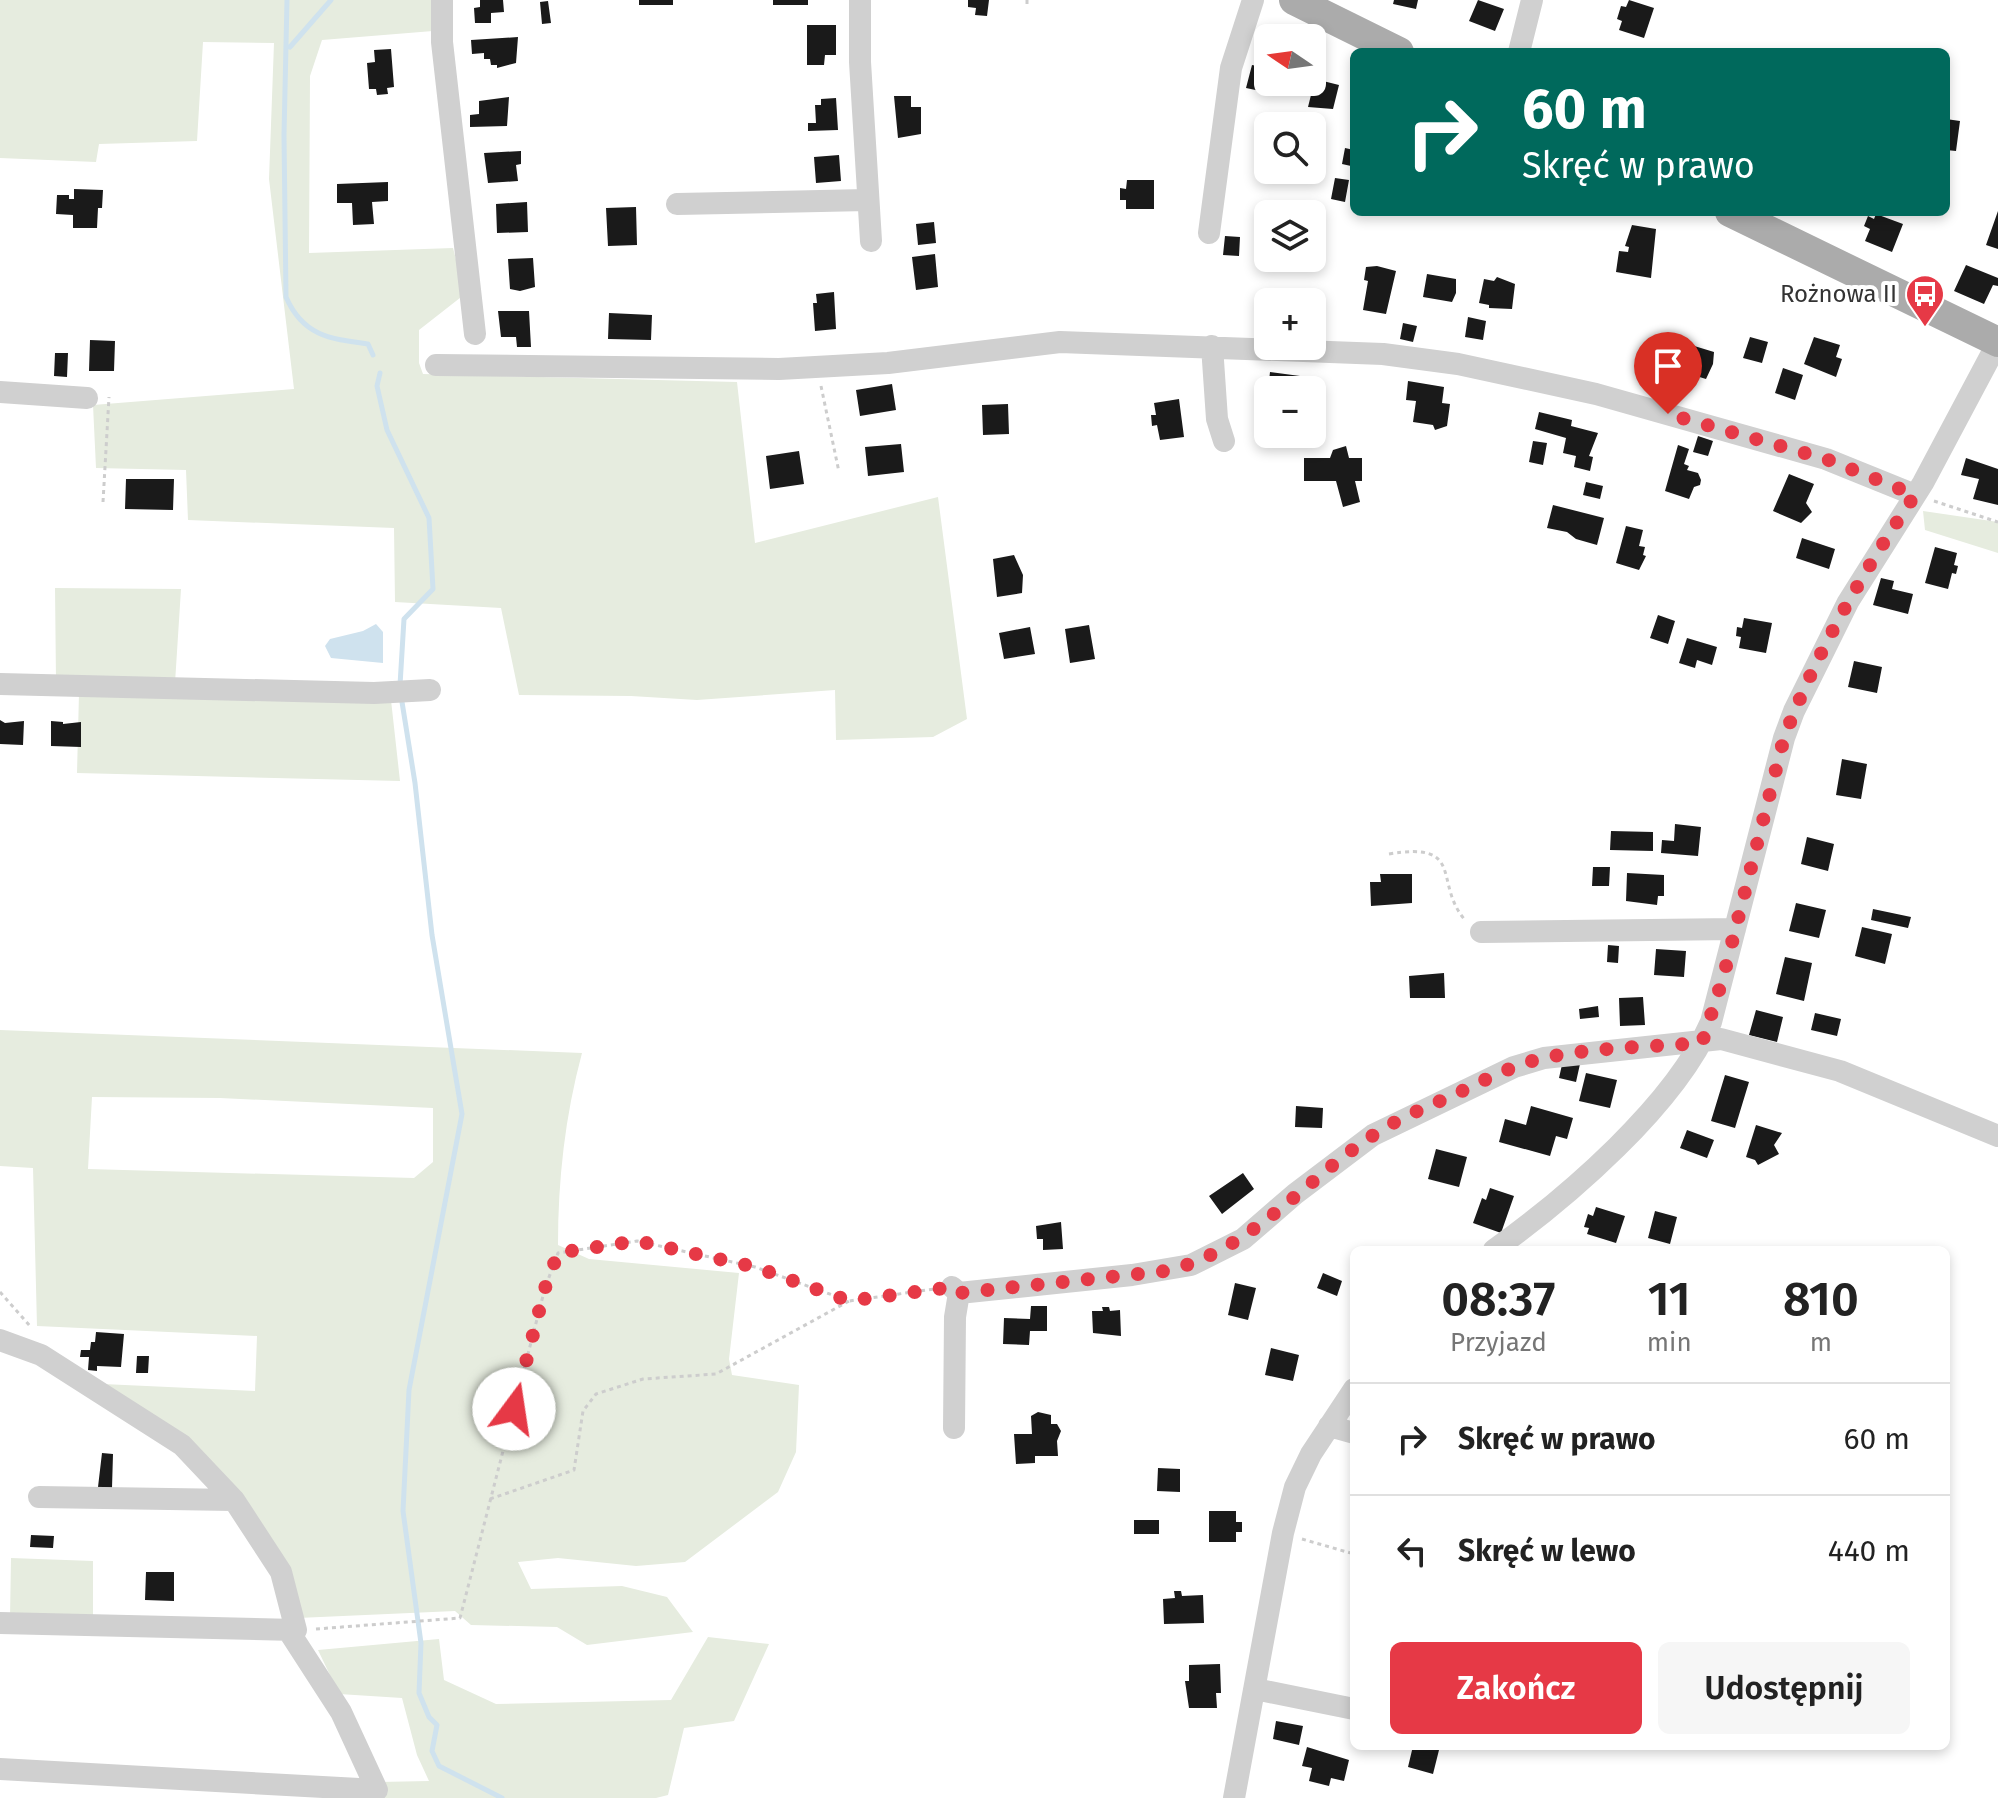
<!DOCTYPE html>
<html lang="pl">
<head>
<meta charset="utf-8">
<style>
  :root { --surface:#fff; --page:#f6f6f6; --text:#222; --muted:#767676; --line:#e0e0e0; --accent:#e63946 }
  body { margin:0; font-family:"Fira Sans",sans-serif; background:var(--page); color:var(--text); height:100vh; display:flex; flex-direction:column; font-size:30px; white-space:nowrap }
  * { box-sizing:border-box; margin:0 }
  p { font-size:26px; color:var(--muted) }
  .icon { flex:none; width:44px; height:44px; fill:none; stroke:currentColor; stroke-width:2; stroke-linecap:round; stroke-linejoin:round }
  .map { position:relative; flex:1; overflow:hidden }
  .panel { position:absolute; left:1350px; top:1246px; width:600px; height:504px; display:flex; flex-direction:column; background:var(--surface); border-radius:12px; box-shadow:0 4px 12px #0003 }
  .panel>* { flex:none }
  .top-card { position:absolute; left:1350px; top:48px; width:600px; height:168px; border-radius:12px; box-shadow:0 4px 12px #0003; background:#00695c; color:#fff; overflow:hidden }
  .needle { width:52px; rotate:283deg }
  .controls { position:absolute; left:1254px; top:24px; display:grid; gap:16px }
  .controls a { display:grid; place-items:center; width:72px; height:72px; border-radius:12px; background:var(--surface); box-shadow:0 4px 12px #0003; font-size:40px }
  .pin { position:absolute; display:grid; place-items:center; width:68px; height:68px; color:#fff; margin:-82px -34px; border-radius:50% 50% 50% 0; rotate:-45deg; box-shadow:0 0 8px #0007 }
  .pin .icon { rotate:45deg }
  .me { position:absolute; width:88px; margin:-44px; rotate:14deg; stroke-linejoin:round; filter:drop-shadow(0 0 6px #0008) }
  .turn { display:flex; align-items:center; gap:28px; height:168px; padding:0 40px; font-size:36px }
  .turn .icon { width:104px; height:104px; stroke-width:2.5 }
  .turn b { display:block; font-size:56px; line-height:68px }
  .eta { display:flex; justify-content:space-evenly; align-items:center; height:136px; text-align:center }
  .eta b { font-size:48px; font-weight:600; line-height:56px }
  .button { display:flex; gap:16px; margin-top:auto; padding:16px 40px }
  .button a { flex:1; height:92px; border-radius:12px; background:var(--accent); color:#fff; font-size:32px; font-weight:600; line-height:92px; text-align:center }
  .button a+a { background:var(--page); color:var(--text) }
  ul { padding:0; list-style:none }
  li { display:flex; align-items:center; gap:24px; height:112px; padding:0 40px; border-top:2px solid var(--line) }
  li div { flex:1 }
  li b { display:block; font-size:30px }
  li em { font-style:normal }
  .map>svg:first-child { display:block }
  .green { fill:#e6ecdf; fill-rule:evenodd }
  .water { fill:#cfe2ee }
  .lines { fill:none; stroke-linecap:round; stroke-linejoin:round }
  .stream { stroke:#cfe2ee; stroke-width:5 }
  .building { fill:#1a1a1a }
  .path { stroke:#cdcdcd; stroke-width:3; stroke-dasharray:4 4; stroke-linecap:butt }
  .minor { stroke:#d0d0d0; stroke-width:22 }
  .major { stroke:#ababab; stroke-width:30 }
  .route { stroke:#e63946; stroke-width:14; stroke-dasharray:0 25.2 }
  .labels { text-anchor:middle; stroke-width:8; stroke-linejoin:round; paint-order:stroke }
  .poi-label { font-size:24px; fill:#333; stroke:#fff; text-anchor:end }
</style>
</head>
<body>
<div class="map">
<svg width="1998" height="1798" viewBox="0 0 1998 1798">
  <rect width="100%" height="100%" fill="#fff"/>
  <path class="green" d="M0 0H432L433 31 322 40 310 76 309 253 453 248 465 294 419 330V363L423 374 737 382 755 543 938 497 967 719 933 737 836 740 835 690 697 700 631 696 519 695 501 608 395 602 394 528 188 520 186 470 96 468 93 405 294 389 269 179 274 43 203 42 197 141 99 144 96 162 0 158Z
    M1923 511 1998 522V553L1925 530Z
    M55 588 181 589 175 683 56 681Z
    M79 693 391 700 400 781 77 773Z
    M0 1030 582 1053C565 1116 558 1180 558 1245L589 1259 739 1273 729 1359 732 1375 799 1385 796 1452 778 1492 685 1562 636 1566 558 1558 518 1562 531 1589 622 1586 667 1597 693 1632 587 1645 557 1627 471 1625 455 1611 298 1618 246 1499 103 1384 255 1391 257 1336 37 1326 33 1168 0 1166ZM92 1097 220 1098 433 1108V1162L414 1178 88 1169Z
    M11 1558 93 1561V1620L10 1618Z
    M708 1637 769 1644 734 1721 684 1728 668 1795 656 1798H382L379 1782 429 1781 417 1755 402 1698 339 1694 318 1650 439 1639 444 1680 496 1704 671 1700Z"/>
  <path class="water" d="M376 624 383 632V663L331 658 325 646 330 639 363 631Z"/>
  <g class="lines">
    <path class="stream" d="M287 0 284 135 286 297C303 336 330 339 368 344L373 355
      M290 47 331 0
      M380 373 377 386 387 430 429 518 433 589 404 619 400 685
      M402 702 415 783 432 935 462 1114 409 1390 403 1511 421 1643 419 1693 429 1717 437 1725 432 1751 439 1766 502 1798"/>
  </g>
  <path class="building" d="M480 0H503L504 12 491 13V23H475L474 8 480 7Z
    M639 0H673V5H639Z
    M773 0H808V5H773Z
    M968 0H989L987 16 975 15 976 8 968 7Z
    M1394 0H1418L1416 9 1393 4Z
    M1478 0 1504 9 1495 31 1469 21Z
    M1629 0 1654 8 1644 38 1619 30 1622 21 1617 19 1621 6 1626 7Z
    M548 1 551 23 542 24 540 2Z
    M807 25H836V55H825L824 65H807Z
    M518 37 516 63 497 68V65H491L490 59H484V53L472 54 471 40Z
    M391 49 394 87 387 88 388 94 377 95 376 89H369L367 63 375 62 374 50Z
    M1252 65 1268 68 1265 92 1246 88Z
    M1315 79 1339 85 1333 109 1308 107Z
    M894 96H911V107H921V134L898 138Z
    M509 97 507 126 470 127V115L479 114V101Z
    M836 98 838 130 808 131V123H816L815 105H821V99Z
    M1280 115 1319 125V126H1315L1313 132 1312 126H1277Z
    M1946 119 1960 121 1956 151 1946 150Z
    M1345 148 1354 150 1351 166 1342 164Z
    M521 151V164L516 165 518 181 488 183 484 153Z
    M839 155 841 181 816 183 814 157Z
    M1335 178 1349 180 1345 202 1331 199Z
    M1127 180H1154V209H1126V200H1120V188L1126 189Z
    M388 182V201L372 202 374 224 353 225 352 203H337V184Z
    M74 189 103 190 102 208H98L97 228H73V215L56 214 57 195H69V199H74Z
    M527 202 528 232 497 233 496 204Z
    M636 207 637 245 608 246 606 208Z
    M1998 211V249L1986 245Z
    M1876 214 1903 224 1892 252 1865 241 1870 229 1864 226 1868 216 1874 219Z
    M934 222 936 243 918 245 916 224Z
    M1632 225 1656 229 1651 278 1616 272 1619 251 1628 252 1629 247 1625 246Z
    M1225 236 1240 237 1239 256 1223 255Z
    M935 254 938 287 916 290 912 257Z
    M533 258 535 287 520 291 510 289 508 259Z
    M1966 265 1998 278V286L1993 285 1984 304 1954 291Z
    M1377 266 1396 271 1386 314 1363 310 1368 281 1364 280 1366 267Z
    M1427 274 1456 279V293L1452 302 1423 297Z
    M1497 277 1515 284 1512 309 1489 308V305L1479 303 1484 279 1494 281Z
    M834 292 836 329 815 331 813 303H817L816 294Z
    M498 311H529L531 347H517L516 337H501Z
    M609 313 652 315 651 340 608 339Z
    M1468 317 1486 321 1483 340 1465 337Z
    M1403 323 1417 326 1413 342 1400 339Z
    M1750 337 1768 342 1762 363 1743 358Z
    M1814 337 1840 345 1836 357 1842 359 1836 377 1804 364Z
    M90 340 115 341 114 371H89Z
    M1691 345 1714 352 1713 364 1706 379 1683 372Z
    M55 353H68L67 377 54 376Z
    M1783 368 1803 375 1795 400 1775 393Z
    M1270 372 1315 378 1314 390H1268Z
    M1408 381 1444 387 1442 403 1450 404 1447 426 1435 430 1433 425 1413 422 1416 401 1406 400Z
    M892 384 896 410 860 416 856 390Z
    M1179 399 1184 437 1160 440 1157 425 1152 426 1151 415H1156L1154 403Z
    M1008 404 1009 434 983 435 982 405Z
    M1539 412 1572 420 1571 426 1598 433 1589 456 1593 457 1590 471 1574 467 1576 456 1563 453 1566 438 1535 429Z
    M1698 436 1713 441 1708 456 1693 452Z
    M1533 441 1547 443 1543 465 1529 462Z
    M901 444 904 472 868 476 865 447Z
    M1678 445 1689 449 1684 464 1689 466 1687 470 1698 473 1701 480 1700 485 1694 487 1689 499 1665 491Z
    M1346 446 1349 458H1362V481H1355L1360 502 1343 507 1336 481H1304V458H1330L1333 450Z
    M799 451 804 484 770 489 766 456Z
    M1966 458 1998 469V505L1973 499 1979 479 1961 475Z
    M1789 474 1814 484 1806 503 1812 512 1801 523 1773 511Z
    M126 479H174L173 510 125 509Z
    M1586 482 1603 486 1600 499 1583 495Z
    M1553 505 1604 518 1597 545 1576 539 1567 532 1547 528Z
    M1626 526 1643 530 1639 546 1645 547 1643 555 1646 556 1639 570 1616 563Z
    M1802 538 1835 549 1829 569 1796 558Z
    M1935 547 1957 553 1954 565 1958 566 1956 574 1952 573 1948 589 1925 583Z
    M1014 555 1023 575 1022 593 997 597 993 559Z
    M1881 578 1894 581 1892 589 1913 594 1908 614 1873 605Z
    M1658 615 1675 621 1668 644 1650 638Z
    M1744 618 1772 623 1766 653 1739 648 1741 637 1736 636 1737 627 1742 628Z
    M1089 625 1095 659 1070 663 1065 629Z
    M1030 627 1035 654 1004 659 999 633Z
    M1687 638 1717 647 1712 665 1697 660 1695 668 1679 663Z
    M1854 661 1882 667 1877 693 1848 687Z
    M0 720 5 723 24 721 23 745 0 744Z
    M51 721 63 722V724L81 722V747L51 746Z
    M1842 759 1867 764 1861 799 1836 795Z
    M1675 824 1701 827 1698 856 1661 853 1662 840 1674 841Z
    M1611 831 1653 832V851L1610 850Z
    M1807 837 1834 844 1828 871 1801 864Z
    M1593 867H1610L1609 886H1592Z
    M1627 873 1664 875V896H1658L1657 905 1626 901Z
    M1380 874H1412V903L1371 906 1370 882H1381Z
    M1796 903 1826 910 1819 938 1789 931Z
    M1873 909 1911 917 1908 928 1871 920Z
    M1862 927 1892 934 1885 964 1855 956Z
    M1608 945 1619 946 1618 963 1607 962Z
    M1656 949 1686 951 1684 977 1654 975Z
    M1785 957 1812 963 1804 1001 1776 994Z
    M1444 973 1445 998H1410L1409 976Z
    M1643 997 1645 1025 1620 1026 1619 998Z
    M1598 1006 1599 1017 1580 1019 1579 1009Z
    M1756 1010 1783 1017 1777 1042 1749 1035Z
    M1815 1013 1841 1019 1837 1036 1811 1030Z
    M1563 1060 1580 1064 1576 1082 1559 1078Z
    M1586 1073 1617 1080 1610 1108 1579 1101Z
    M1725 1075 1749 1082 1735 1128 1711 1121Z
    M1296 1106 1323 1108 1322 1128 1295 1127Z
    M1531 1106 1573 1118 1567 1139 1556 1136 1550 1156 1499 1142 1505 1119 1526 1125Z
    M1756 1125 1782 1133 1774 1145 1779 1154 1758 1165 1755 1160 1746 1157Z
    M1687 1130 1714 1140 1707 1158 1680 1148Z
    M1436 1149 1467 1157 1459 1187 1428 1179Z
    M1243 1173 1254 1189 1222 1214 1209 1196Z
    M1490 1188 1514 1196 1501 1233 1473 1223 1482 1198 1486 1200Z
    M1596 1207 1625 1216 1616 1243 1587 1234 1589 1228 1584 1227 1588 1214 1593 1216Z
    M1655 1211 1677 1217 1670 1244 1648 1238Z
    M1061 1222 1063 1249 1043 1250V1239H1037L1036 1226Z
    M1323 1273 1342 1281 1337 1296 1317 1288Z
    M1235 1283 1256 1288 1248 1320 1228 1315Z
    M1031 1306H1047V1331H1030L1029 1345 1003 1344 1004 1318 1030 1319Z
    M1102 1307H1109L1110 1311 1120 1310 1121 1336 1093 1333 1092 1311H1103Z
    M96 1332 124 1334 121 1367 97 1366V1371L88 1370 89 1357H80L81 1350H90L91 1342H95Z
    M1271 1348 1299 1355 1293 1381 1265 1375Z
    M137 1356H149L148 1373H136Z
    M1038 1412 1051 1415V1424H1057L1061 1431 1057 1441 1058 1456H1035V1463L1016 1464 1014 1434H1032L1031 1416Z
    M102 1453 113 1454 112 1488 98 1487Z
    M1158 1468 1180 1469V1492L1157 1491Z
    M1209 1511H1236V1522H1242V1532H1236V1542H1209Z
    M1134 1520H1159V1534H1134Z
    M31 1535 54 1536 53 1548 30 1547Z
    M146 1572H174V1601L145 1600Z
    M1174 1591H1181L1182 1596 1203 1595 1204 1623 1164 1624 1163 1599 1175 1598Z
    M1220 1664 1221 1693H1216L1217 1708H1189L1185 1681H1189V1665Z
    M1276 1721 1303 1726 1299 1745 1273 1739Z
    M1413 1746H1440L1433 1774 1408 1767Z
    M1307 1747 1349 1760 1344 1781 1331 1778 1329 1786 1309 1781 1312 1768 1302 1766Z"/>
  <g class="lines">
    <path class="path" d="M1027 0V6
      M821 386 839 472
      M1934 501 1998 522
      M103 502 109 397
      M1389 854C1466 841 1433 883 1465 920
      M0 1292 30 1326
      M490 1499 574 1470 583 1411 596 1394 643 1379 716 1374 849 1301
      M1302 1539 1354 1554
      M316 1629 460 1618 545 1288 558 1253 637 1241 755 1267 849 1301 934 1289"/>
    <path class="minor" d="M442 0V42L475 334
      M860 0V62L871 241
      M1519 52 1532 0
      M677 204 867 200
      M1209 233 1231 68 1253 0
      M1212 346 1217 419 1224 441
      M436 365 779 369 888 363 1060 342 1383 354 1458 364 1596 394 1826 459 1915 495
      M0 392 87 398
      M0 684 374 693 430 690
      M1481 932 1735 929
      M1494 1250C1568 1197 1675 1105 1711 1022L1784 738 1794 711 1848 602 1923 483 1998 342
      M952 1287 959 1293 1132 1275 1191 1265 1243 1239 1295 1194 1373 1135 1514 1067 1544 1058 1721 1039 1840 1071 1998 1136
      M0 1340 41 1355 182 1445 234 1500 281 1572 296 1630 0 1623
      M1329 1426 1354 1433
      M954 1428 955 1317 959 1293
      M39 1497 234 1500
      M1255 1689 1354 1709
      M0 1769 377 1790 341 1712 288 1630
      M1234 1798 1283 1533 1295 1487 1311 1454 1354 1389"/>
    <path class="major" d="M1294 0 1399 52
      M1730 212 1998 342"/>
  </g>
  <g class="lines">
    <path class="route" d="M514 1409 545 1288 558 1253 637 1241 755 1267 849 1301 952 1287 959 1293 1166 1271C1250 1251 1303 1182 1372 1136 1397 1119 1426 1107 1454 1095 1483 1081 1512 1065 1544 1058 1595 1047 1650 1047 1702 1043L1723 978 1784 738C1817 651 1863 572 1915 495L1826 459 1668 414"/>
  </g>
  <defs>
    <g id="bus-pin" transform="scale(2)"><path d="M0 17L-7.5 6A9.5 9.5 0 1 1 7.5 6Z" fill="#e63946" stroke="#fff"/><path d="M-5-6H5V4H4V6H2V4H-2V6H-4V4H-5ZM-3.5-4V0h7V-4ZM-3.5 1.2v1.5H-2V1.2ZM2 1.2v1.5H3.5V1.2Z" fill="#fff"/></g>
  </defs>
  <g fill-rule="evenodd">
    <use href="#bus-pin" x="1925" y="294"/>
  </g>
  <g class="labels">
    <g class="poi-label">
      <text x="1897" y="302">Rożnowa II</text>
    </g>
  </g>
</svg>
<div class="controls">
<a><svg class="needle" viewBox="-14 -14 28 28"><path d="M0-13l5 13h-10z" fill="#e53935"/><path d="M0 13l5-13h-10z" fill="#767676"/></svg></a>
<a><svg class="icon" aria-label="search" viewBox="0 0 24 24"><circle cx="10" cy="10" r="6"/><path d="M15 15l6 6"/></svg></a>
<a><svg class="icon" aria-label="layers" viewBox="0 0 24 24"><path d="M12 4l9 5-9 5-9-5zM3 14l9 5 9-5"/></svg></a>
<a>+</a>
<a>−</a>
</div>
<div class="pin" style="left:1668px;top:414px;background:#d93025"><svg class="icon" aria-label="arrive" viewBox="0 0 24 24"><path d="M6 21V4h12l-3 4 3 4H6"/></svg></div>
<svg class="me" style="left:514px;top:1409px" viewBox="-20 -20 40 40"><circle r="19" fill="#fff"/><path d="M0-13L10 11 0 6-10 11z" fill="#e63946"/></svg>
<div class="top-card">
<div class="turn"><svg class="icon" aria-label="right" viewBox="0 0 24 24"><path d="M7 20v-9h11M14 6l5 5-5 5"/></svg><div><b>60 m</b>Skręć w prawo</div></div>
</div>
<section class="panel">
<div class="eta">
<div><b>08:37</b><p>Przyjazd</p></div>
<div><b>11</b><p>min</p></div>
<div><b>810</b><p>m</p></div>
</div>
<ul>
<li><svg class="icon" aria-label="right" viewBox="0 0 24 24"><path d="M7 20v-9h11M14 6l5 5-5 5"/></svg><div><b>Skręć w prawo</b></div><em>60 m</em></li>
<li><svg class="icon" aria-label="left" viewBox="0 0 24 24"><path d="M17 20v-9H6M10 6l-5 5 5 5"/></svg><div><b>Skręć w lewo</b></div><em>440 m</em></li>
</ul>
<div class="button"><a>Zakończ</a><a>Udostępnij</a></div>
</section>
</div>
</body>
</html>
